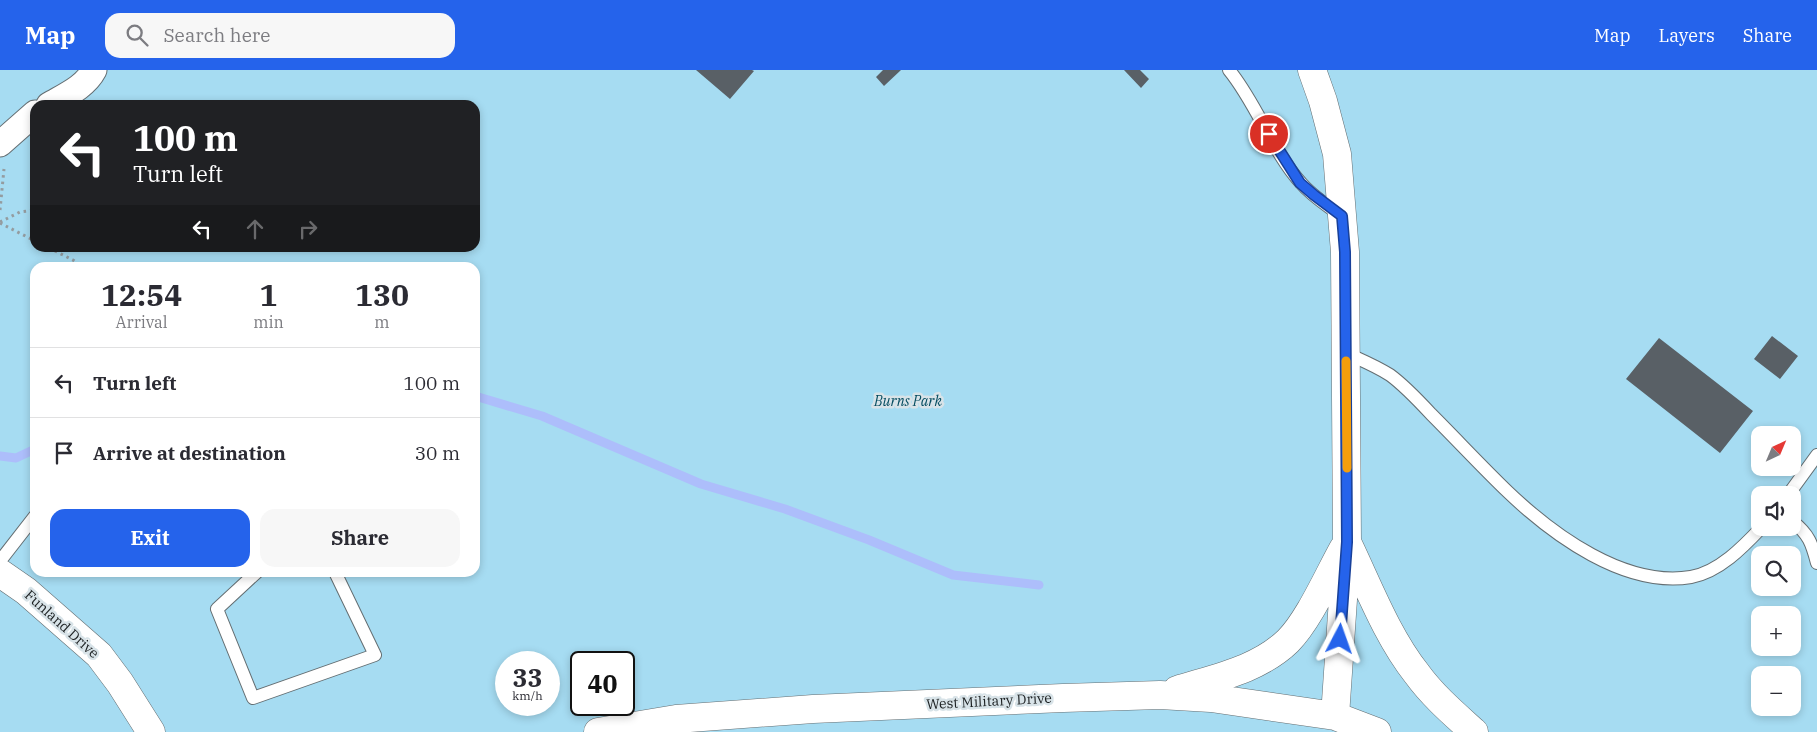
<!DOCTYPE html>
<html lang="en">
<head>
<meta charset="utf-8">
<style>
  :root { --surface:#fff; --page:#f7f7f7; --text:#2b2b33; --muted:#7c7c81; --line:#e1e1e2; --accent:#2563eb }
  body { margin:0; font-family:"IBM Plex Serif",serif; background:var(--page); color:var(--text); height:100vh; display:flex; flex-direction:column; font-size:19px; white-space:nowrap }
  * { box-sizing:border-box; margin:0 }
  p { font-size:16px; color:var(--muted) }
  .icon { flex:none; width:28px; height:28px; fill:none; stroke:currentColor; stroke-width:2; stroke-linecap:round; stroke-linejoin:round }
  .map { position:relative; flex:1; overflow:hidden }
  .sheet { position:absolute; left:30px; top:192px; width:450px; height:315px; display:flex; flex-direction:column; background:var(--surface); border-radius:15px; box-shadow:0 2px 8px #0003 }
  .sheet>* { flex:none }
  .top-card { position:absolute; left:30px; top:30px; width:450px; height:152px; border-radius:15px; box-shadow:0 2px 8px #0003; background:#202124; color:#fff; overflow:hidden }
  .needle { width:32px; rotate:44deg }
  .tools { position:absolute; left:1751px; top:356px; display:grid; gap:10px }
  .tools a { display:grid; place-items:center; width:50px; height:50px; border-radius:10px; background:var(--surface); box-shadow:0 2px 8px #0003; font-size:25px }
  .speed { position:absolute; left:495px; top:581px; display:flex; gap:10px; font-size:25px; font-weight:700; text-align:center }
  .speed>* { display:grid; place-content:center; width:65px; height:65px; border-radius:50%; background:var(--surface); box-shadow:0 2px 8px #0003; line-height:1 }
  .speed small { font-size:12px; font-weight:400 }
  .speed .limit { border:2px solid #111; border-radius:8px; background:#fff; color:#111 }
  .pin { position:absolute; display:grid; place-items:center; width:42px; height:42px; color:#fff; margin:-21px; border:2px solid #fff; border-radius:50%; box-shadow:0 1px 5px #0007 }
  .me { position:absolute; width:55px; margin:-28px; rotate:4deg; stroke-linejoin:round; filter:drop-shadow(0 0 4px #0008) }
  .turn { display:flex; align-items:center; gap:18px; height:105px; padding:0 20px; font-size:22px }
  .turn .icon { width:65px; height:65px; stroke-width:2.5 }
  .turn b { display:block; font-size:35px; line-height:42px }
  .lanes { display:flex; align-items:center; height:48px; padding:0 20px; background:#0003; justify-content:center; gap:25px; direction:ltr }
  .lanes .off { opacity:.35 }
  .eta { display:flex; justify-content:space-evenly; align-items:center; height:85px; text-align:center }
  .eta b { font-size:30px; font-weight:700; line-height:35px }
  .cta { display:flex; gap:10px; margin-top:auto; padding:10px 20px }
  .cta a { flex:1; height:58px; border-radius:15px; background:var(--accent); color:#fff; font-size:20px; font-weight:700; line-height:58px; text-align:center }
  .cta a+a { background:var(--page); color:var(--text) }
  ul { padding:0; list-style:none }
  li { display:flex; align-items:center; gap:15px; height:70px; padding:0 20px; border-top:1px solid var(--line) }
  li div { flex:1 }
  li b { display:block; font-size:19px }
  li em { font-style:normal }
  header { display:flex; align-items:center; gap:30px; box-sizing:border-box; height:70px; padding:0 25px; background:var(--accent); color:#fff }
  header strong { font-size:24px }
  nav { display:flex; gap:28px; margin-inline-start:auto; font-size:18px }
  .search { width:350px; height:45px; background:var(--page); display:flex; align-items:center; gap:12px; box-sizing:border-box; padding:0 18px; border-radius:15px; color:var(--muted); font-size:19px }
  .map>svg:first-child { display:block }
  .green { fill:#a6dcf2; fill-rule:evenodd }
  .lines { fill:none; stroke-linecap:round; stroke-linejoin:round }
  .stream { stroke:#adbefb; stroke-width:9 }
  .building { fill:#596066 }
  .service-casing { stroke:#646e72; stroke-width:14 }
  .minor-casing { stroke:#646e72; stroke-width:27 }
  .tertiary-casing { stroke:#646e72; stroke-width:29 }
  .path { stroke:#949ca0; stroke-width:3; stroke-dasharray:2.5 4; stroke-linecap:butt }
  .service { stroke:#fff; stroke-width:12 }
  .minor { stroke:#fff; stroke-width:25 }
  .tertiary { stroke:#fff; stroke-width:28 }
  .route-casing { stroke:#184099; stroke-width:12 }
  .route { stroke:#2563eb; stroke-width:9 }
  .slow { stroke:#f59e0b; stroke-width:9 }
  .labels { text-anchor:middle; stroke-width:5; stroke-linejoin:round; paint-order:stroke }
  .park-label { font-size:14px; font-style:italic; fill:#044c60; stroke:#d8e3e8 }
  .street-label { font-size:14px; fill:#1c2022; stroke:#d8e3e8 }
</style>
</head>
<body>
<header>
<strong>Map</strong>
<div class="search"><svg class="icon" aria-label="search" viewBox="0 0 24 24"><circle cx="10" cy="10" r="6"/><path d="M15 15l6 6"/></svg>Search here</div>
<nav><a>Map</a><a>Layers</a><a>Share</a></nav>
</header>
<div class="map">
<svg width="1817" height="662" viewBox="0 0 1817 662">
  <rect width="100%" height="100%" fill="#d8e3e8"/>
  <path class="green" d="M0 0H1817V662H0ZM35 35H475V178H35ZM35 198H475V502H35ZM1760 365H1792V398H1760ZM1760 425H1792V458H1760ZM1760 485H1792V518H1760ZM1760 545H1792V578H1760ZM506 592H549V635H506ZM581 592H624V635H581ZM1760 605H1792V638H1760Z"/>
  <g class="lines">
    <path class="stream" d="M475 326 542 346 701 414 785 439 869 470 953 505 1039 515
      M0 386 16 388 35 379"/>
  </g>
  <path class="building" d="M696 0H752L754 1 730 29Z
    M883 0H901L884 16 876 7Z
    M1124 0H1140L1149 9 1141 18Z
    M1772 266 1798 286 1780 309 1754 289Z
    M1659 268 1753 341 1720 383 1626 309Z"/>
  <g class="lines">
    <g class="service-casing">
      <path id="service" d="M1229 0C1257 34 1272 81 1301 113 1312 126 1327 135 1340 145
        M1346 283C1361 290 1376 296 1390 305 1405 316 1418 330 1431 344 1457 370 1482 397 1508 422 1553 465 1625 518 1691 507 1719 502 1743 477 1761 458
        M1788 425 1817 385
        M1792 451C1809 464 1812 474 1817 493
        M0 491 35 446
        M257 502 217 539 253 628 375 585 335 502"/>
    </g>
    <g class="minor-casing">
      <path id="minor" d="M49 35C66 25 85 17 94 0
        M0 74 35 43"/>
    </g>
    <g class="tertiary-casing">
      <path id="tertiary" d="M1312 0 1323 31 1337 84 1345 182 1347 471 1335 646
        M1348 474C1369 518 1387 566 1417 604 1433 626 1454 644 1474 662
        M0 503 26 521 99 585 120 613 151 662
        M1177 620C1215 608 1258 600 1288 571 1309 550 1328 506 1343 479
        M598 662 676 649 813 639 1063 628 1160 625 1211 628 1335 646 1377 662"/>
    </g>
    <path class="path" d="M0 140 4 99
      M0 152 20 142 35 140
      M0 153 35 171
      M49 178 73 190 83 198"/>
    <use href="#service" class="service"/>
    <use href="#minor" class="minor"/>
    <use href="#tertiary" class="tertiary"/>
  </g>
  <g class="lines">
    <g class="route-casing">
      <path id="route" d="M1269 64 1300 113 1314 125 1342 146 1345 182 1347 472 1340 569"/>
    </g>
    <use href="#route" class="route"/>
    <path class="slow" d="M1346 291 1347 398"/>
  </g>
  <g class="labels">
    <g class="park-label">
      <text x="908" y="336">Burns Park</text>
    </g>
    <g class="street-label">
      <text transform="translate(62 554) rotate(42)" y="5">Funland Drive</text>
      <text transform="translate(989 631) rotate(-3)" y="5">West Military Drive</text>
    </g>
  </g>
</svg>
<div class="tools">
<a><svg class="needle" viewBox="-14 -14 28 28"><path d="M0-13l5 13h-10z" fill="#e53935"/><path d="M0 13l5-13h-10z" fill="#7c7c81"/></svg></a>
<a><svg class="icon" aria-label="sound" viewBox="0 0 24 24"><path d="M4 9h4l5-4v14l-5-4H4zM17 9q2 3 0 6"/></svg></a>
<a><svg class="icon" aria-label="search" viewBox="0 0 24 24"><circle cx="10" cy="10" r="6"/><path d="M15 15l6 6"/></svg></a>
<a>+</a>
<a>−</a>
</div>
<div class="speed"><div>33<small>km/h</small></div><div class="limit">40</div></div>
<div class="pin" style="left:1269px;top:64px;background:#d93025"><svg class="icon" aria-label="arrive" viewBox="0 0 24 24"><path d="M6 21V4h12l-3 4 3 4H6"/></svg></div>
<svg class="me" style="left:1340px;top:569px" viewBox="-20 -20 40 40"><path d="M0-17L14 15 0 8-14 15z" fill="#2563eb" stroke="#fff" stroke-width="4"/></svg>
<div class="top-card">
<div class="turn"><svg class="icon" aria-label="left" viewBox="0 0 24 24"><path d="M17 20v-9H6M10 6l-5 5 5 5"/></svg><div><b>100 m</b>Turn left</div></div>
<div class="lanes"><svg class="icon" aria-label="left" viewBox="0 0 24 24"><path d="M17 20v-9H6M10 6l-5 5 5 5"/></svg><svg class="icon off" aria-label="ahead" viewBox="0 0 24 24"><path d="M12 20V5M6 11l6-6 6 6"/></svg><svg class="icon off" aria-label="right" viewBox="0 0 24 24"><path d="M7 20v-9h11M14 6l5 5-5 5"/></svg></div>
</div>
<section class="sheet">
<div class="eta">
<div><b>12:54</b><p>Arrival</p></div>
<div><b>1</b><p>min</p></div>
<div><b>130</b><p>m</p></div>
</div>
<ul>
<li><svg class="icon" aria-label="left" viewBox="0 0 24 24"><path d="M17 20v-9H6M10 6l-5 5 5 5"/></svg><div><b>Turn left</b></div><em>100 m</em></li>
<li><svg class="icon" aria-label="arrive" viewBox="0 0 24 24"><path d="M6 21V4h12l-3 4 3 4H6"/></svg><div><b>Arrive at destination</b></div><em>30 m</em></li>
</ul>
<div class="cta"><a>Exit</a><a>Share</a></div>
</section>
</div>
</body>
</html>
